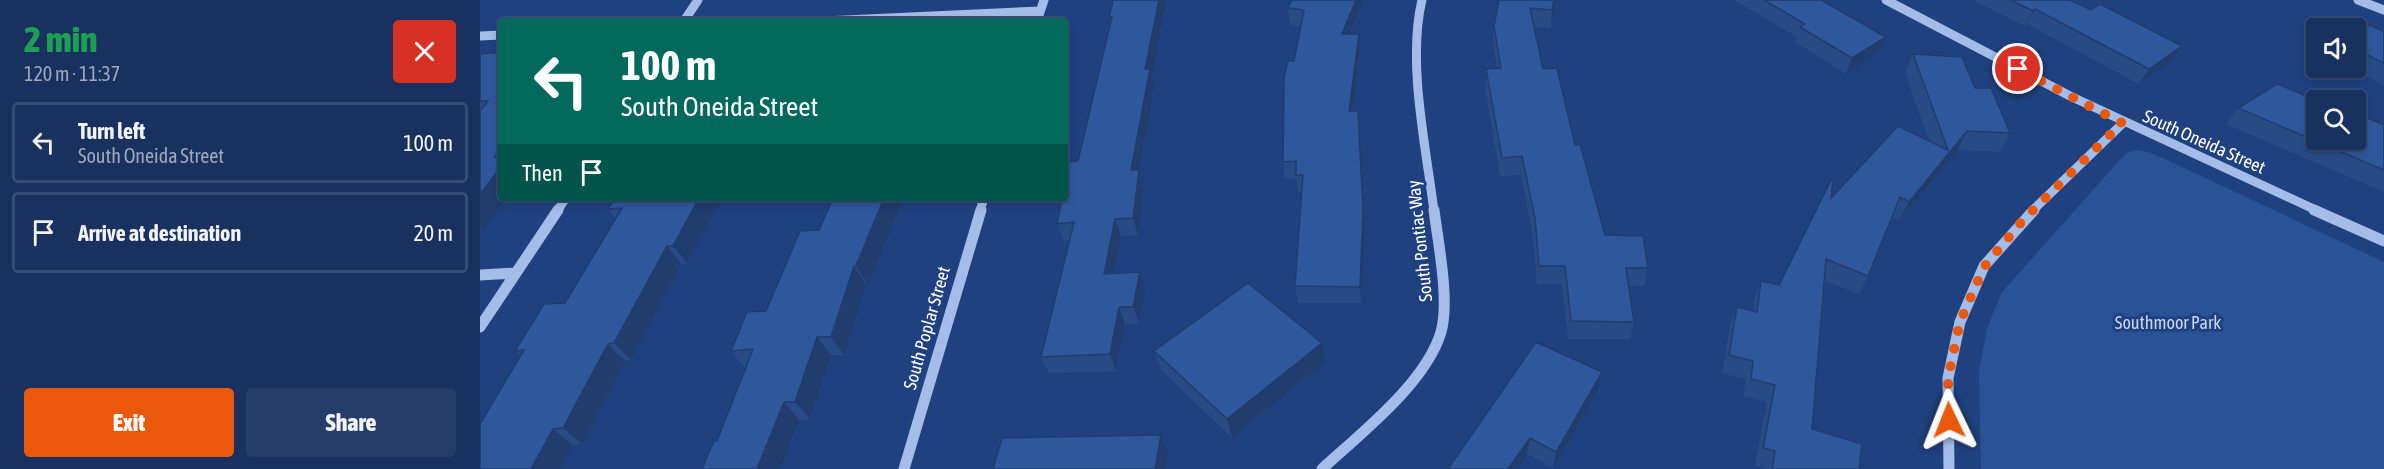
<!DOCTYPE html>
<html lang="en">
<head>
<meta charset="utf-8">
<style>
  :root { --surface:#18315f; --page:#253d68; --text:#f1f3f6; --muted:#9fa9bd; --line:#364c74; --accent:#ea580c }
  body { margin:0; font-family:"Asap Condensed",sans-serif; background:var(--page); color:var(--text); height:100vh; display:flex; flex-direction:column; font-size:22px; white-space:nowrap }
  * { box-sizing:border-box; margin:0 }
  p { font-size:20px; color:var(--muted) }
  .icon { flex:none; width:33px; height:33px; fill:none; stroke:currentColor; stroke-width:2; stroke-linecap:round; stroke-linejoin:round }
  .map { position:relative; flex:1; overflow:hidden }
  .side { display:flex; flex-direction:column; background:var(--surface); width:480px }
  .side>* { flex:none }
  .top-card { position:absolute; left:18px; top:18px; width:570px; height:183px; border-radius:6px; box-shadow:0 3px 9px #0003,0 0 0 2px var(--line); background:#00695c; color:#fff; overflow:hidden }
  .fabs { position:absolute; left:1826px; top:18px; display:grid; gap:12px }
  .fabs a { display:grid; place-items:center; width:60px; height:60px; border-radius:6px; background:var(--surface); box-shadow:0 3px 9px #0003,0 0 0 2px var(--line); font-size:30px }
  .pin { position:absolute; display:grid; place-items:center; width:51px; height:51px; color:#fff; margin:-26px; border:3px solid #fff; border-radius:50%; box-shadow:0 2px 6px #0007 }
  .me { position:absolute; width:66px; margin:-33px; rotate:358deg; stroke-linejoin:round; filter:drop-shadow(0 0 4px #0008) }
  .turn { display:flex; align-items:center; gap:21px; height:126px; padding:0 24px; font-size:27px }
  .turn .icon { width:78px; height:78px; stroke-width:2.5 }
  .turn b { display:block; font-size:42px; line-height:51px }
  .then { display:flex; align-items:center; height:57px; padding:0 24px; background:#0003; gap:12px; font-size:22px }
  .round { display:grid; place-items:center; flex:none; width:63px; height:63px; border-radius:6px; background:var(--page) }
  .head { display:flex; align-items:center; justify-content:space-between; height:102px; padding:0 24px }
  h1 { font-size:36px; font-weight:800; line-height:45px; color:#1e9e55 }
  .primary-button { display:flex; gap:12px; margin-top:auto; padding:12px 24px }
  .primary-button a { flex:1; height:69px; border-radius:6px; background:var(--accent); color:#fff; font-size:24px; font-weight:800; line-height:69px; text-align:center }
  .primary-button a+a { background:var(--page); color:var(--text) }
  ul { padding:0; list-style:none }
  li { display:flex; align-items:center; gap:18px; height:81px; margin:0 12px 9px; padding:0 12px; border:3px solid var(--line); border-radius:6px }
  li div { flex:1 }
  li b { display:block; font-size:22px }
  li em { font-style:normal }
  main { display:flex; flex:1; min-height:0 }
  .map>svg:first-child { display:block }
  .green { fill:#295297 }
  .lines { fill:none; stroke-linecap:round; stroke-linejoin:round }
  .minor-far1 { stroke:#a4bde8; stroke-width:9 }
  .minor { stroke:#a4bde8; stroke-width:11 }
  .wall { fill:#284b86 }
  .shaded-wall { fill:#213d6d }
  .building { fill:#2f579c; stroke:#213d6d; stroke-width:1.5 }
  .route { stroke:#ea580c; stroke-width:10; stroke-dasharray:0 18 }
  .labels { text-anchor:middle; stroke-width:6; stroke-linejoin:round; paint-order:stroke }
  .street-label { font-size:18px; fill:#fff; stroke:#20417f }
  .park-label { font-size:18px; fill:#c8d9f6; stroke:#20417f }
</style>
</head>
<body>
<main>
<section class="side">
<div class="head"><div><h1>2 min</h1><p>120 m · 11:37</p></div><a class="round" style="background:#d93025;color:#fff"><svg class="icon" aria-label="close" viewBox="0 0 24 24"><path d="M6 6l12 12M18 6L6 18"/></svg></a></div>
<ul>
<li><svg class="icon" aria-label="left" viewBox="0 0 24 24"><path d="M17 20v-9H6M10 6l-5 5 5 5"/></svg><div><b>Turn left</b><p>South Oneida Street</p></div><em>100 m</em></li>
<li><svg class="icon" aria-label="arrive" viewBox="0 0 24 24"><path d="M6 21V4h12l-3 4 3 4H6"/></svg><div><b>Arrive at destination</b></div><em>20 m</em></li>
</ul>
<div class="primary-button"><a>Exit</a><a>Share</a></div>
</section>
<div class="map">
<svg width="1904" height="469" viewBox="0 0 1904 469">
  <rect width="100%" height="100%" fill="#20417f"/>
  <path class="green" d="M1655 150 1668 152 1685 159 1904 262V469H1501L1499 372 1507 328 1522 292 1646 153Z"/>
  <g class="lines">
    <path class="minor-far1" d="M942 0C927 62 946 147 954 211
      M1406 0 1590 96 1838 211
      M1878 0 1904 10
      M204 21 218 0
      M344 21 560 11
      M557 21 564 0
      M0 36 21 35
      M77 211 86 198
      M500 211 504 198
      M1552 211 1643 123"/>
    <path class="minor" d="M1834 210 1904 241
      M0 275 36 273
      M0 327 78 210
      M424 469 501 210
      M842 469C880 434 946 383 961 332 970 301 958 242 954 210
      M1469 469 1468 378 1480 322 1504 266 1554 210"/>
  </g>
  <path class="wall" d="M633 0H686L672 77 674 86 659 170 664 187 658 235 641 236 634 273 660 272 666 288 659 323 645 324 636 371 569 373 561 357 589 240 584 241 577 224 598 161 631 24 629 18Z
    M883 0 870 34H879L880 51 873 111 885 226 881 303H818L815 286 822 192H818L816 178 805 179 803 162 814 61 821 27 810 25 808 8Z
    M1019 0H1075L1071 28 1054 27 1063 69 1095 145 1125 235 1168 268 1164 286H1149L1154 322 1150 339H1088L1082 284H1057L1053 237 1041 175 1020 176 1005 87 1006 69 1017 68 1013 44 1014 26Z
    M1254 0H1341L1400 52 1366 74 1315 42 1317 37Z
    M1493 0H1590L1611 10 1702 46 1691 61 1659 84 1547 24 1545 26Z
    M1904 32V85L1869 68H1875V35Z
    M21 52 3 230H0V54Z
    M1433 54 1495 88 1530 133 1520 152 1478 150 1419 220 1412 217 1388 276 1379 294 1345 281 1332 429 1379 469H1287L1275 465 1287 402 1263 396 1266 379 1242 373 1250 325 1257 307 1273 311 1274 300 1281 281 1299 285 1351 198 1449 140 1425 73Z
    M1758 108 1836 140 1904 125V192L1746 124Z
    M242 198 207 263 201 264 151 360 145 361 102 444 93 445 80 469H0L41 356 35 351 85 303 136 219 128 209Z
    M353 198 388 285H386L364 355H351L330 419 319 420 237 441 265 368 251 351 286 311 339 230Z
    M674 351 845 362 752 438 681 370Z
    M1118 390 1073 468 1047 454 968 469Z"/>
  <path class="shaded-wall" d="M679 0H686L672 77 674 86 659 170 664 187 658 235 653 218 651 170 665 69Z
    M876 0H883L863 51 862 34Z
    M1074 0H1075L1071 28 1072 10Z
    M1555 9 1547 24 1545 26 1553 11Z
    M879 34 880 51 871 128 869 111Z
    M1406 37 1400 52 1366 74 1372 58Z
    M1702 46 1691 61 1659 84 1669 69Z
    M878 111 885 226 881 303 880 287Z
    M1487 131 1478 150 1419 220 1429 202Z
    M21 148V163L15 157Z
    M21 167V198H27L3 230 0 227V194Z
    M219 198H242L207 263 193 246Z
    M404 198H423L388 285 376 266Z
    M635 219 641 236 630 290 624 274Z
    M187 246 201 264 151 360 134 343Z
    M374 266 386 285 364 355 351 337Z
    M660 272 666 288 659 323 653 307Z
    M639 307 645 324 636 371 630 354Z
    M337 337 351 355 330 419 315 402Z
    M842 343 845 362 752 438 747 419Z
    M128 344 145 361 102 444 83 428Z
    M1122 372 1118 390 1073 468 1076 452Z
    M304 402 319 420 300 469H277Z
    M73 429 93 445 80 469H51Z
    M681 435 688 453 685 469H675Z
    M1050 438 1047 454 1038 469H1028Z"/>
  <path class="building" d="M633 0H679L665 69H670L651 170H659L653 218 635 219 624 274 660 272 653 307H639L630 354 561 357 594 222 577 224 582 198H585V179L588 162 598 161 632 17 629 18Z
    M812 0H876L862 34H879L869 111H878L883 209 880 287 815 286 823 175H816V161L803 162 804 78 808 61H814L824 10 808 8Z
    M1019 0H1074L1072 10 1050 8 1063 69 1077 68 1095 145 1100 144 1125 235 1163 236 1168 268H1146L1154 322 1091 321 1085 266H1059L1055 218 1042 156 1022 158 1006 69 1021 68 1014 26Z
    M1284 0H1341L1406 37 1372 58 1320 27 1325 24Z
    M1531 0H1590L1611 10 1620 4 1702 46 1669 69 1555 9 1553 11Z
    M1890 25 1904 32V63L1875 49V35Z
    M21 52V148L15 157 21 156V167L0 194V111L8 101H0V54Z
    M1433 54 1482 57 1495 88H1511L1530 133 1487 131 1429 202 1420 197 1388 276 1346 259 1332 429 1382 444 1379 469H1292L1295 451 1283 448 1295 385 1271 379 1273 361 1249 355 1257 307 1277 312 1281 281 1299 285 1351 180 1353 181 1351 198 1418 126 1468 150Z
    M1797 84 1836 100V140H1875V113L1904 125V170L1758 108Z
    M135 198H219L193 246H187L134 343 128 344 83 428 73 429 51 469H0V424L44 350 35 351 64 304 85 303 142 208 128 209Z
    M353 198H404L376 266H374L351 337H337L315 402H304L277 469H222L234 441H237L273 349 251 351 267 312 286 311 320 231 339 230Z
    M768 283 842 343 747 419 674 351Z
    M1056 342 1122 372 1076 452 1050 438 1028 469H968Z
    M681 435 675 469H513L522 438Z"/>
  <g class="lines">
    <path class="route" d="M1469 420 1468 378 1480 322 1504 267 1543 220 1642 123 1538 69"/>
  </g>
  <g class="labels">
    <g class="street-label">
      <text transform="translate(1724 142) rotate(24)" y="6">South Oneida Street</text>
      <text transform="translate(940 241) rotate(-96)" y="6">South Pontiac Way</text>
      <text transform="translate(447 328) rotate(-74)" y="6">South Poplar Street</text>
    </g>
    <g class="park-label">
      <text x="1688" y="329">Southmoor Park</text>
    </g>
  </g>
</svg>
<div class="fabs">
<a><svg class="icon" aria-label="sound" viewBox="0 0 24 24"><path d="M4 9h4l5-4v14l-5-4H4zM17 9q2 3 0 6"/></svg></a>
<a><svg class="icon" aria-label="search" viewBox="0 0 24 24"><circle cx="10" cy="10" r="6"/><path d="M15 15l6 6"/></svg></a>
</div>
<div class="pin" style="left:1538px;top:69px;background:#d93025"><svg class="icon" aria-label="arrive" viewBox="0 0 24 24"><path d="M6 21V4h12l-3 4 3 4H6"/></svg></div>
<svg class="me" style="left:1469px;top:420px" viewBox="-20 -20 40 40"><path d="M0-17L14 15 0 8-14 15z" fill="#ea580c" stroke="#fff" stroke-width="4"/></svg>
<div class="top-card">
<div class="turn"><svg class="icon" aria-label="left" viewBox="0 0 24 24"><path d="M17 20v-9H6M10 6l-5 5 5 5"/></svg><div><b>100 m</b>South Oneida Street</div></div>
<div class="then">Then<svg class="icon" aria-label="arrive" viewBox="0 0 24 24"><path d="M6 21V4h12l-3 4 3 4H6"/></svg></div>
</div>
</div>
</main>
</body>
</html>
